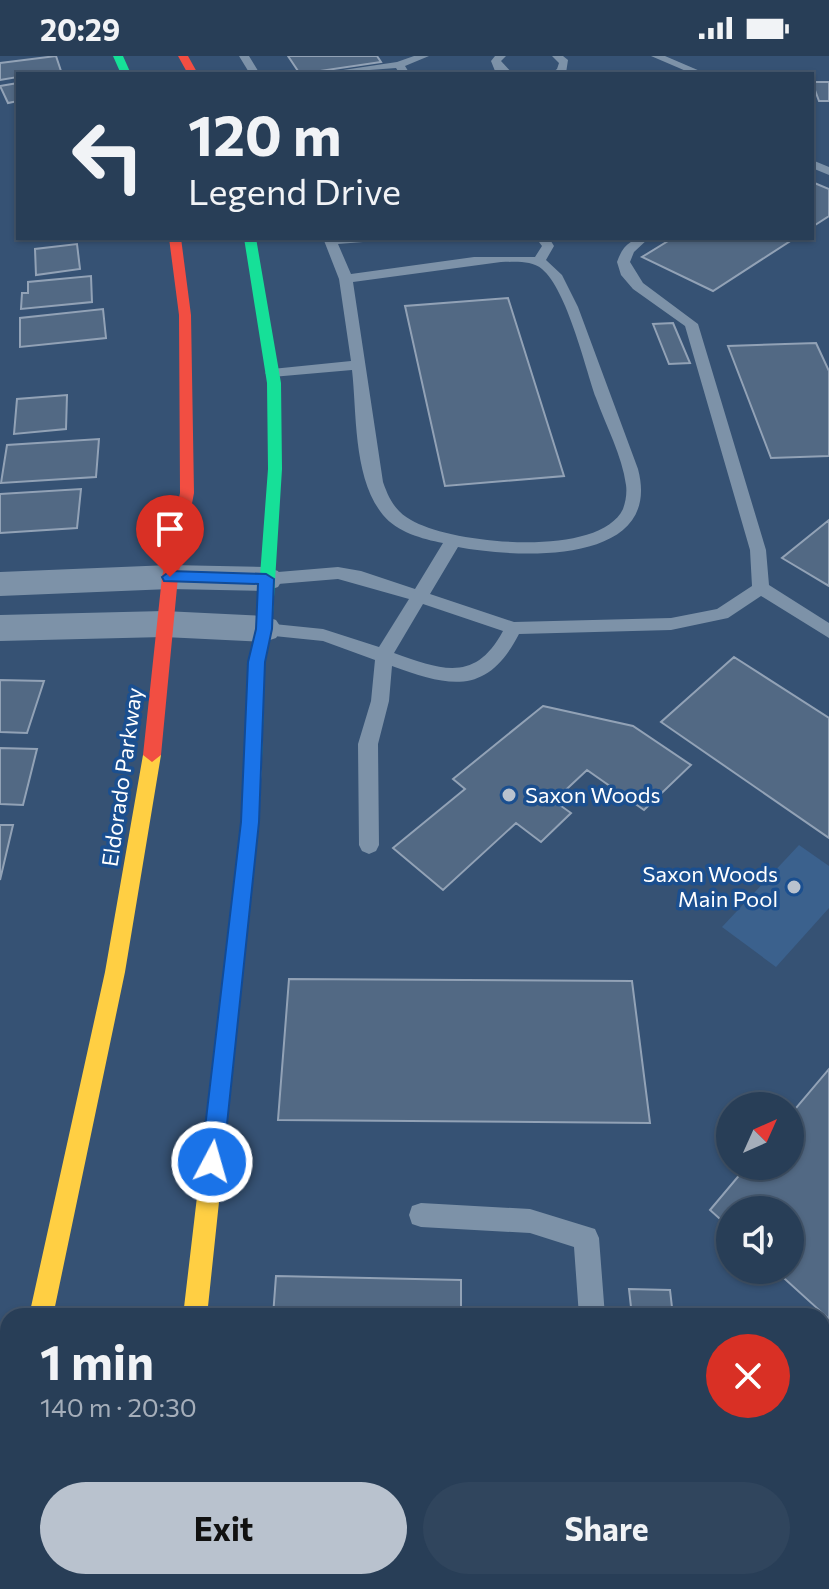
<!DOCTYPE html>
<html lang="en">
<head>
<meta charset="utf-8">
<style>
  :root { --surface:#283e57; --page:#30455d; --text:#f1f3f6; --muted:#a5aeba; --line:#44576d; --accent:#b9c2ce }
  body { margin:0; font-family:Commissioner,sans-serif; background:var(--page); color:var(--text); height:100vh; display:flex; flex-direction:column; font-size:30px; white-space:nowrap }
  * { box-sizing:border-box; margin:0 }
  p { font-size:26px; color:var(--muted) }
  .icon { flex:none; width:44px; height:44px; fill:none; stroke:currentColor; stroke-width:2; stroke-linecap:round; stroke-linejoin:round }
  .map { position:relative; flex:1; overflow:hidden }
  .drawer { position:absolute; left:0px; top:1252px; width:830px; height:282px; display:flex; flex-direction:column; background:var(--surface); border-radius:24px 24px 0 0; box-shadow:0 2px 6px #0004,0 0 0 2px var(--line) }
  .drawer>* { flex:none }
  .banner { position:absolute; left:16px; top:16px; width:798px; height:168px; border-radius:0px; box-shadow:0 2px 6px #0004,0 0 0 2px var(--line); background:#283e57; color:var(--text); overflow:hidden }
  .needle { width:52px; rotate:45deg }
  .buttons { position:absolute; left:716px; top:1036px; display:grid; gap:16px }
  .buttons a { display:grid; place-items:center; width:88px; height:88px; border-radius:50%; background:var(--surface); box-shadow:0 2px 6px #0004,0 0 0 2px var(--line); font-size:40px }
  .pin { position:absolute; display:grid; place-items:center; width:68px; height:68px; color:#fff; margin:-82px -34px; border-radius:50% 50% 50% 0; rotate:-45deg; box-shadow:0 0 8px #0007 }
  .pin .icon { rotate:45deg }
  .me { position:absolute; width:88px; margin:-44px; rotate:6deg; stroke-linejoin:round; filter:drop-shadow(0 0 6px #0008) }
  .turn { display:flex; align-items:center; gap:28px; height:168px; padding:0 40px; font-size:36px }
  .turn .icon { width:104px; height:104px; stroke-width:2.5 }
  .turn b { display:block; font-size:56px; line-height:68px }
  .round { display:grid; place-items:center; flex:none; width:84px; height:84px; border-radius:42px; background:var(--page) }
  .head { display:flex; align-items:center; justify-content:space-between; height:136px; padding:0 40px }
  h1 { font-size:48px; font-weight:700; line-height:60px }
  .action { display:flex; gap:16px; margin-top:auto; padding:16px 40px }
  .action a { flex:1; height:92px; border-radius:48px; background:var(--accent); color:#111; font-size:32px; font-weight:700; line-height:92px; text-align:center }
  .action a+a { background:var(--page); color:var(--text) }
  .status { display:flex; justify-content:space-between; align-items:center; height:56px; padding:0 40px; background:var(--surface); direction:ltr }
  .status svg { height:22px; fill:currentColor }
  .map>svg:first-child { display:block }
  .water { fill:#3b618d }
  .building { fill:#526984; stroke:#92a2b6; stroke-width:2 }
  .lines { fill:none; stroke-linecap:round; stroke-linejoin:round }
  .lane { fill:#7d92a8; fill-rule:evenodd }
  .street { fill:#7d92a8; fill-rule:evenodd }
  .fast { fill:#16e098; fill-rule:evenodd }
  .slow { fill:#ffcf43; fill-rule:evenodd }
  .jam { fill:#f24e42; fill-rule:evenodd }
  .route { fill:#1a73e8; stroke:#114b97; stroke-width:2 }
  .poi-dot { fill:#b9c2ce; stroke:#1b4f8f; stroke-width:3 }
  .labels { text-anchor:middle; stroke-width:7; stroke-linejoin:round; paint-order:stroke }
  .street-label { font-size:22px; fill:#fff; stroke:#1b4f8f }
  .poi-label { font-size:22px; fill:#fff; stroke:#1b4f8f; text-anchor:start }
</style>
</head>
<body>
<div class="status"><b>20:29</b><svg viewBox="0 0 49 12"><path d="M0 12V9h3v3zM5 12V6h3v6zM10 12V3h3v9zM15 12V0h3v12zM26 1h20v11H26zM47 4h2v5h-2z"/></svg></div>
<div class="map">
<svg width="829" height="1533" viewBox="0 0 829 1533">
  <rect width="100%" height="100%" fill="#365274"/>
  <path class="water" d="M799 789 829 810V852L776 911 722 871Z"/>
  <path class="building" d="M56 0 61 15 18 18V21L0 24V7Z
    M288 0H377L381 6 300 18Z
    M812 26H829V45H819Z
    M18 27V45L8 47 0 30Z
    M812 126 829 133V160L812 171Z
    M673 182H795L713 235 642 201Z
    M77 188 80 213 36 219 35 193Z
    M91 220 92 246 21 253 22 237H28V226Z
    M508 242 564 420 445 430 405 250Z
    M103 253 106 282 20 291V262Z
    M673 267 690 307 669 308 653 268Z
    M816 287 829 315V400L771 402 728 290Z
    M67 339 66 373 14 378 17 343Z
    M99 383 96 421 1 427 7 389Z
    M81 433 77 472 0 477V438Z
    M829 464V530L782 502Z
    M734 601 829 662V782L661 666Z
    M0 624 44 625 27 677 0 676Z
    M543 650 633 670 691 709 644 754 587 714 554 745 571 757 541 786 516 767 443 834 393 792 465 733 453 723Z
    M0 692 37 693 23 749 0 748Z
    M0 769H13L0 824Z
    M289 923 632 925 650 1067 278 1064Z
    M829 1013V1263L775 1214H790V1154H730V1172L710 1154 747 1110H790V1059Z
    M276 1220 461 1224V1260H273Z
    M629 1233 670 1234 673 1260H632Z
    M822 1328H827L829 1337V1379H822Z
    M250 1526H462V1533H249Z"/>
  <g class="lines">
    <path class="lane" d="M239 0H249L260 18H250Z
      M414 0H429L405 10 410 18H400L396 12 316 18 397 6Z
      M495 0H506L501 5 513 18 495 15 491 5Z
      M552 0H563L568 4 566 17 550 18 557 13 559 7Z
      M651 0H665L707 18H693Z
      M812 104 829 111V119L812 112Z
      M323 182H369L363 186 338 188 351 218 474 201H535L542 190 536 182H549L554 190 546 204 562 219 578 251 638 413C664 511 516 502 458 491L430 538 514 566 671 562 717 553 752 530 750 494 685 270 633 233 621 219 617 206C623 189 631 182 649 182L634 196 630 206 643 227 698 268 766 494 769 529 829 567V582L761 540 728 562 671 574 519 578C487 640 450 631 392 610L389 645 378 688 379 789 376 795 369 798 362 795 359 789 358 688 371 645 375 604 323 585 264 579 255 573 264 567 323 573 379 591 409 543 338 523 266 529 258 523 266 517 338 511 361 515 415 533 443 487C422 483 397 476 383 459 353 422 357 358 352 314L272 321 265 317 272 313 351 305 339 223ZM501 206C515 206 531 204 542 213 567 234 585 311 596 342 606 370 622 399 626 429 627 436 626 445 623 453 599 503 451 488 411 464 395 455 389 443 383 426L353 226ZM423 548 503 575C475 627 442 614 394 597Z
      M421 1147 530 1153 595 1173 599 1182 605 1260H579L574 1191 530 1177 421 1171 412 1168 409 1159 412 1150Z
      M829 1423V1451L822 1452V1424Z
      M600 1526H630L631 1533H601Z"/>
    <path class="street" d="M170 509 266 511 278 515 283 523 278 531 266 535 170 533 0 540V516Z
      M164 555 264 560 276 564 282 573 276 582 264 586 164 581 0 585V559Z"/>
    <path class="fast" d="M113 0H123L131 18H121Z
      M244 182H256L281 327 282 413 272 573 265 606 262 702 253 709 244 702 249 606 256 573 268 413 267 327Z
      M8 1402V1463L0 1466V1406Z"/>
    <path class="slow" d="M152 692 161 699 125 916 53 1260H29L105 916 143 699Z
      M253 695 262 702 259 766 207 1260H183L241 766 244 702Z"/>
    <path class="jam" d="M178 0H188L198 18H188Z
      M169 182H181L191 259 194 437 178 521 161 699 152 706 143 699 162 521 180 437 179 259Z
      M153 1526H179L178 1533H152Z"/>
  </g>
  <path class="route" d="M170 515 266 518 274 523 272 573 265 606 259 766 223 1106 220 1114 212 1117 205 1114 201 1106 241 766 248 606 256 573 258 528 164 525 162 521Z"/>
  <g class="poi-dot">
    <circle cx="509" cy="739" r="8"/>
    <circle cx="794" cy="831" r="8"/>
  </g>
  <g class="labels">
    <g class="street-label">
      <text transform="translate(122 721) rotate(-82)" y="8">Eldorado Parkway</text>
    </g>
    <g class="poi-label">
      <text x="525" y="747">Saxon Woods</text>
      <text x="778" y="826" text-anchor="end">Saxon Woods<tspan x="778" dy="25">Main Pool</tspan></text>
    </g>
  </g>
</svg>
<div class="buttons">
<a><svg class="needle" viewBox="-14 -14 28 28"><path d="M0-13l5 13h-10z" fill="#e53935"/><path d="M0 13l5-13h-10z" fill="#a5aeba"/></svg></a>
<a><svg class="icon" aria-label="sound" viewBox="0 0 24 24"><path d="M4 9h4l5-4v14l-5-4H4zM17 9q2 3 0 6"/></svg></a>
</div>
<div class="pin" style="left:170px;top:521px;background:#d93025"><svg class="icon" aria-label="arrive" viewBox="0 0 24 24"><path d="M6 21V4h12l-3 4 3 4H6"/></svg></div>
<svg class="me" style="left:212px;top:1106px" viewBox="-20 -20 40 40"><circle r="17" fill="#1a73e8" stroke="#fff" stroke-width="3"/><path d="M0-11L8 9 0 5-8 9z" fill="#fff"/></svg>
<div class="banner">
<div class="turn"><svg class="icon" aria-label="left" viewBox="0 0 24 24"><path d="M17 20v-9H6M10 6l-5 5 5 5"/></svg><div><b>120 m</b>Legend Drive</div></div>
</div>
<section class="drawer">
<div class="head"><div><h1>1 min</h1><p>140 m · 20:30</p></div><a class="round" style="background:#d93025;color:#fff"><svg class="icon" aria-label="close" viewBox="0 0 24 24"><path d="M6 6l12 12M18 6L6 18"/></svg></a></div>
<div class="action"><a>Exit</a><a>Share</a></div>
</section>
</div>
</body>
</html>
